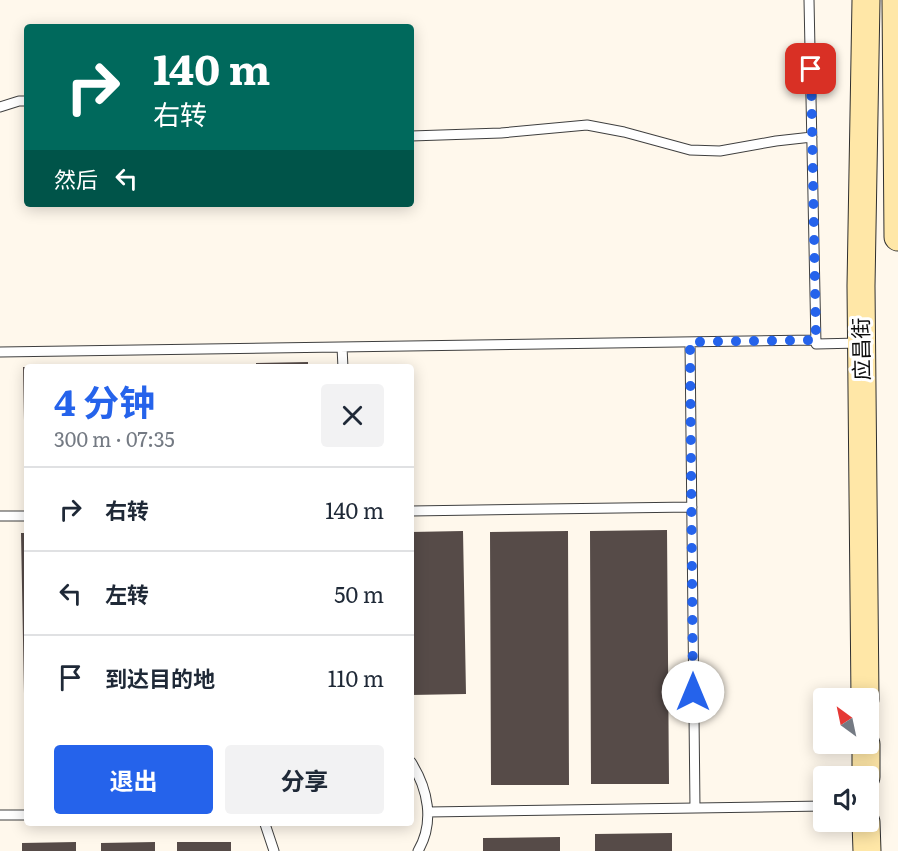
<!DOCTYPE html>
<html lang="zh">
<head>
<meta charset="utf-8">
<style>
  :root { --surface:#fff; --page:#f2f2f3; --text:#1f2937; --muted:#747a83; --line:#e0e1e3; --accent:#2563eb }
  body { margin:0; font-family:Literata,"Noto Sans SC",serif; background:var(--page); color:var(--text); height:100vh; display:flex; flex-direction:column; font-size:22px; white-space:nowrap }
  * { box-sizing:border-box; margin:0 }
  p { font-size:20px; color:var(--muted) }
  .icon { flex:none; width:33px; height:33px; fill:none; stroke:currentColor; stroke-width:2; stroke-linecap:round; stroke-linejoin:round }
  .map { position:relative; flex:1; overflow:hidden }
  .panel { position:absolute; left:24px; top:364px; width:390px; height:462px; display:flex; flex-direction:column; background:var(--surface); border-radius:6px; box-shadow:0 3px 15px #0003 }
  .panel>* { flex:none }
  .banner { position:absolute; left:24px; top:24px; width:390px; height:183px; border-radius:6px; box-shadow:0 3px 15px #0003; background:#00695c; color:#fff; overflow:hidden }
  .needle { width:39px; rotate:327deg }
  .fabs { position:absolute; left:813px; top:688px; display:grid; gap:12px }
  .fabs a { display:grid; place-items:center; width:66px; height:66px; border-radius:6px; background:var(--surface); box-shadow:0 3px 15px #0003; font-size:30px }
  .pin { position:absolute; display:grid; place-items:center; width:51px; height:51px; color:#fff; margin:-26px; border-radius:12px; box-shadow:0 3px 9px #0006 }
  .me { position:absolute; width:66px; margin:-33px; rotate:0deg; stroke-linejoin:round; filter:drop-shadow(0 0 4px #0008) }
  .turn { display:flex; align-items:center; gap:21px; height:126px; padding:0 30px; font-size:27px }
  .turn .icon { width:78px; height:78px; stroke-width:2.5 }
  .turn b { display:block; font-size:42px; line-height:51px }
  .then { display:flex; align-items:center; height:57px; padding:0 30px; background:#0003; gap:12px; font-size:22px }
  .round { display:grid; place-items:center; flex:none; width:63px; height:63px; border-radius:6px; background:var(--page) }
  .head { display:flex; align-items:center; justify-content:space-between; height:102px; padding:0 30px }
  h1 { font-size:36px; font-weight:700; line-height:45px; color:var(--accent) }
  .cta { display:flex; gap:12px; margin-top:auto; padding:12px 30px }
  .cta a { flex:1; height:69px; border-radius:6px; background:var(--accent); color:#fff; font-size:24px; font-weight:700; line-height:69px; text-align:center }
  .cta a+a { background:var(--page); color:var(--text) }
  ul { padding:0; list-style:none }
  li { display:flex; align-items:center; gap:18px; height:84px; padding:0 30px; border-top:2px solid var(--line) }
  li div { flex:1 }
  li b { display:block; font-size:22px }
  li em { font-style:normal }
  .map>svg:first-child { display:block }
  .building { fill:#564b48 }
  .lines { fill:none; stroke-linecap:round; stroke-linejoin:round }
  .lane-casing { stroke:#3f3f3f; stroke-width:11 }
  .secondary-casing { stroke:#2e2e2e; stroke-width:29 }
  .lane { stroke:#fff; stroke-width:9 }
  .secondary { stroke:#ffe7a7; stroke-width:27 }
  .route { stroke:#2563eb; stroke-width:10; stroke-dasharray:0 18 }
  .labels { text-anchor:middle; stroke-width:6; stroke-linejoin:round; paint-order:stroke }
  .street-label { font-size:21px; fill:#0c0c0c; stroke:#fff }
</style>
</head>
<body>
<div class="map">
<svg width="898" height="851" viewBox="0 0 898 851">
  <rect width="100%" height="100%" fill="#fff8ec"/>
  <path class="building" d="M308 362V368H256V363Z
    M151 364V368H100L99 365Z
    M228 364V368H177V365Z
    M23 367H27V474H25Z
    M667 530 669 784H591L590 531Z
    M463 531 466 694 411 695V532Z
    M568 531 569 785H491L490 532Z
    M21 533H27V747H25Z
    M672 833V851H595V834Z
    M560 837V851H483V838Z
    M76 842V851H22V843Z
    M155 842V851H101V843Z
    M177 842H231V851H177Z"/>
  <g class="lines">
    <g class="lane-casing">
      <path id="lane" d="M809 0 816 344 859 343
        M0 107 19 101H27
        M411 136 501 133 587 125 624 132 690 150 720 151 776 141 812 137
        M690 342 695 808
        M342 347 343 368
        M0 352 816 340
        M411 511 692 507
        M0 516H27
        M411 762C428 789 435 822 418 851
        M428 812 824 806
        M0 815H27
        M265 824 274 851"/>
    </g>
    <g class="secondary-casing">
      <path id="secondary" d="M896 0 898 237
        M865 699 861 286 866 0
        M866 744V777
        M866 822 867 851"/>
    </g>
    <use href="#lane" class="lane"/>
    <use href="#secondary" class="secondary"/>
  </g>
  <g class="lines">
    <path class="route" d="M693 692 690 342 816 340 811 69"/>
  </g>
  <g class="labels">
    <g class="street-label">
      <text transform="translate(862 349) rotate(-91)" y="7">应昌街</text>
    </g>
  </g>
</svg>
<div class="fabs">
<a><svg class="needle" viewBox="-14 -14 28 28"><path d="M0-13l5 13h-10z" fill="#e53935"/><path d="M0 13l5-13h-10z" fill="#747a83"/></svg></a>
<a><svg class="icon" aria-label="sound" viewBox="0 0 24 24"><path d="M4 9h4l5-4v14l-5-4H4zM17 9q2 3 0 6"/></svg></a>
</div>
<div class="pin" style="left:811px;top:69px;background:#d93025"><svg class="icon" aria-label="arrive" viewBox="0 0 24 24"><path d="M6 21V4h12l-3 4 3 4H6"/></svg></div>
<svg class="me" style="left:693px;top:692px" viewBox="-20 -20 40 40"><circle r="19" fill="#fff"/><path d="M0-13L10 11 0 6-10 11z" fill="#2563eb"/></svg>
<div class="banner">
<div class="turn"><svg class="icon" aria-label="right" viewBox="0 0 24 24"><path d="M7 20v-9h11M14 6l5 5-5 5"/></svg><div><b>140 m</b>右转</div></div>
<div class="then">然后<svg class="icon" aria-label="left" viewBox="0 0 24 24"><path d="M17 20v-9H6M10 6l-5 5 5 5"/></svg></div>
</div>
<section class="panel">
<div class="head"><div><h1>4 分钟</h1><p>300 m · 07:35</p></div><a class="round"><svg class="icon" aria-label="close" viewBox="0 0 24 24"><path d="M6 6l12 12M18 6L6 18"/></svg></a></div>
<ul>
<li><svg class="icon" aria-label="right" viewBox="0 0 24 24"><path d="M7 20v-9h11M14 6l5 5-5 5"/></svg><div><b>右转</b></div><em>140 m</em></li>
<li><svg class="icon" aria-label="left" viewBox="0 0 24 24"><path d="M17 20v-9H6M10 6l-5 5 5 5"/></svg><div><b>左转</b></div><em>50 m</em></li>
<li><svg class="icon" aria-label="arrive" viewBox="0 0 24 24"><path d="M6 21V4h12l-3 4 3 4H6"/></svg><div><b>到达目的地</b></div><em>110 m</em></li>
</ul>
<div class="cta"><a>退出</a><a>分享</a></div>
</section>
</div>
</body>
</html>
